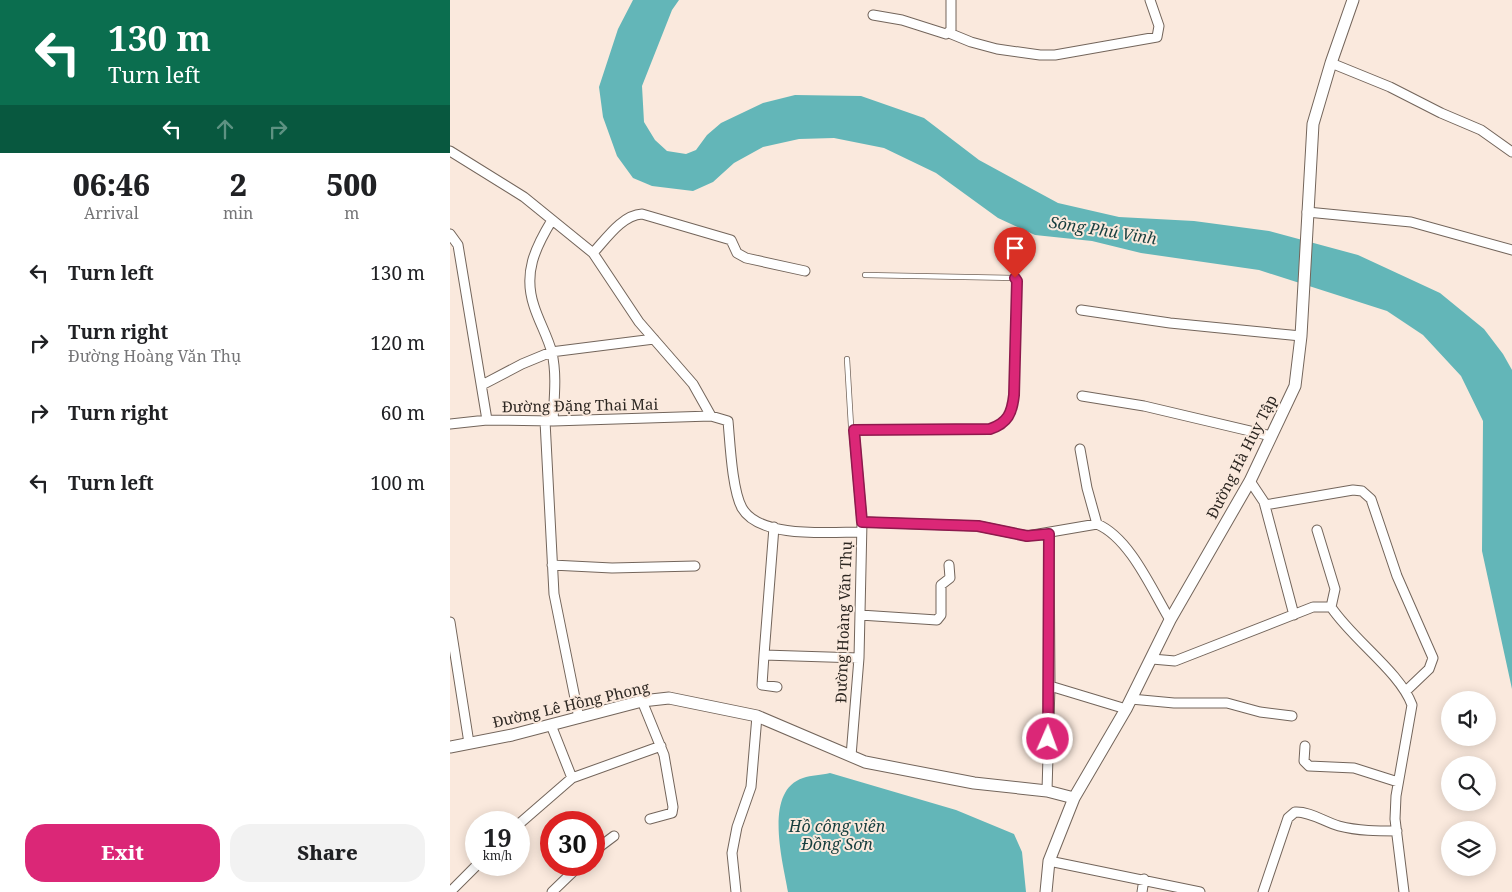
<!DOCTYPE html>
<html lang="en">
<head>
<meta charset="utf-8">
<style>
  :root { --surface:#fff; --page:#f2f2f2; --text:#202124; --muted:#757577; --accent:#db2777 }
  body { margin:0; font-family:"Noto Serif",serif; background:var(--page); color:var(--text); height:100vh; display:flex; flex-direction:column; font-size:19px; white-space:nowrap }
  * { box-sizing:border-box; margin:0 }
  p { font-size:16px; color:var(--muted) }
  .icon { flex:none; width:28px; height:28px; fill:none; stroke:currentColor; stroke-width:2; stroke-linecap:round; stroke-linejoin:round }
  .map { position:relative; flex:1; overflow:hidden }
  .side { display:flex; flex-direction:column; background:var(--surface); width:450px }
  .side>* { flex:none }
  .banner { background:#0b6e4f; color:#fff; overflow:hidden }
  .controls { position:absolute; left:991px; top:691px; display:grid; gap:10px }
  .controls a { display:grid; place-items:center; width:55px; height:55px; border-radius:50%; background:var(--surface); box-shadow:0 2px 12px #0003; font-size:25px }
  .speed { position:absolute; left:15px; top:811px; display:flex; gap:10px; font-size:25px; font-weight:700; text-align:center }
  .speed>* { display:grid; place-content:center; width:65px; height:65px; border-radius:50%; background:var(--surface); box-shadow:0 2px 12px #0003; line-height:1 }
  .speed small { font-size:12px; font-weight:400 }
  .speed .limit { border:8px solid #d22; background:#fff; color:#111 }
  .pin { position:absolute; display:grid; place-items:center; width:42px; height:42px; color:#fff; margin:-51px -21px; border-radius:50% 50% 50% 0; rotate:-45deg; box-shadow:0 0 5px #0007 }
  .pin .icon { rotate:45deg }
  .me { position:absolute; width:55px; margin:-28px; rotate:2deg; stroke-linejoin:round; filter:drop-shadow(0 0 4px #0008) }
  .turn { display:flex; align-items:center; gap:18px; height:105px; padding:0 25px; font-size:22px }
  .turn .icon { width:65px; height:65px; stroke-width:2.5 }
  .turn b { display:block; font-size:35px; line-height:42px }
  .lanes { display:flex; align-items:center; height:48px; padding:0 25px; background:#0003; justify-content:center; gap:25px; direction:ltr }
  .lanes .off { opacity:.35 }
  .eta { display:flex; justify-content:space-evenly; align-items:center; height:85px; text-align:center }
  .eta b { font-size:30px; font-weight:800; line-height:35px }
  .button { display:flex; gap:10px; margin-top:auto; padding:10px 25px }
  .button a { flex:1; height:58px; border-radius:20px; background:var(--accent); color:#fff; font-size:20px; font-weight:800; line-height:58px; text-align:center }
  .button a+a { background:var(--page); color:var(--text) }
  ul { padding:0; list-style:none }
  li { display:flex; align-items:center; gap:15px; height:70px; padding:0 25px }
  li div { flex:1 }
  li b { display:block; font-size:19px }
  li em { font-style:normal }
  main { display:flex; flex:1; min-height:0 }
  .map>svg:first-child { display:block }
  .water { fill:#63b6b8 }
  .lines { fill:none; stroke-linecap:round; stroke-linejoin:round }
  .lane-casing { stroke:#73655b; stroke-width:6 }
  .street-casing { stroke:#73655b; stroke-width:11 }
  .secondary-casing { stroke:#73655b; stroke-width:13 }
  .lane { stroke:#fff; stroke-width:4.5 }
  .street { stroke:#fff; stroke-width:9 }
  .secondary { stroke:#fff; stroke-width:11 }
  .route-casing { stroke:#8e194d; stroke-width:12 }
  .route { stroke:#db2777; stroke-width:9 }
  .labels { text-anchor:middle; stroke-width:4; stroke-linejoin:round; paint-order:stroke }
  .street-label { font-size:15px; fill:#2d2722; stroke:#fae9dd }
  .water-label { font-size:16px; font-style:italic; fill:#163e3e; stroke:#fae9dd }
</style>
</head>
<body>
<main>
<section class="side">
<div class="banner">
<div class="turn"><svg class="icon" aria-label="left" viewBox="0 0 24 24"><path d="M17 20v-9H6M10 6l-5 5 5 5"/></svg><div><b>130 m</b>Turn left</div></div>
<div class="lanes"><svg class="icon" aria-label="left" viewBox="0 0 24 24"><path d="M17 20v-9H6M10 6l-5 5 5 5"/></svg><svg class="icon off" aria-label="ahead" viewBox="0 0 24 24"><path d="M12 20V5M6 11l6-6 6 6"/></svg><svg class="icon off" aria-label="right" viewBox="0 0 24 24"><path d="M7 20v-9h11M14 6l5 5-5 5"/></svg></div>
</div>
<div class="eta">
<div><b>06:46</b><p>Arrival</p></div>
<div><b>2</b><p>min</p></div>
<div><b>500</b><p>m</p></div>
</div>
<ul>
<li><svg class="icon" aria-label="left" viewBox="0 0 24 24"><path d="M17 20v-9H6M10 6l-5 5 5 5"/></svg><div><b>Turn left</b></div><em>130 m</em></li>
<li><svg class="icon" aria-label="right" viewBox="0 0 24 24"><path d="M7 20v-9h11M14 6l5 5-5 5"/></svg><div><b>Turn right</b><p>Đường Hoàng Văn Thụ</p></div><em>120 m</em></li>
<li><svg class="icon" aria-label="right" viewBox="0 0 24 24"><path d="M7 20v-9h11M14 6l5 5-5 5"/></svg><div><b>Turn right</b></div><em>60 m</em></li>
<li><svg class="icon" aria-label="left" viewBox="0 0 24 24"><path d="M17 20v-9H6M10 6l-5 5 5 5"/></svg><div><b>Turn left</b></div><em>100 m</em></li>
</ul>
<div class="button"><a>Exit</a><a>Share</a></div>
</section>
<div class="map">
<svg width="1062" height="892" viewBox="0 0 1062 892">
  <rect width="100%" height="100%" fill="#fae9dd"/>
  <path class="water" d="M183 0H229L222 10 192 86 194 122 205 140 217 151 236 154 246 150 257 135 271 123 313 103 345 95 411 96 474 118 529 160 608 203 669 217 744 221 819 231 908 255 990 293 1034 329 1053 354 1062 370V689L1032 551 1033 421 1011 376 973 335 937 311 809 270 691 253 642 241 585 235 548 218 486 173 434 148 384 138 349 139 313 147 284 163 263 182 243 191 202 186 183 178 167 156 153 117 149 87 168 29Z
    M380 773 506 810 564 834 572 852 576 892H338C333 862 313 791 353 778 361 775 372 775 380 773Z"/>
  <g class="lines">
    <g class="lane-casing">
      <path id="lane" d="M397 359 401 426 404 430 540 429 557 421 562 408 567 281 565 278 415 275"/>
    </g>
    <g class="street-casing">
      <path id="street" d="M423 15 452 20 496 34 501 30V0
        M499 33 521 42 547 49 590 55H605L707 37 709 26 700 0
        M881 63 940 87 991 113 1031 130 1062 152
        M0 151 74 197 143 253 189 322 243 384 261 416
        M857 212 961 222 1062 250
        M102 220C85 248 73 273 84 306 89 322 98 337 102 353 107 375 104 399 103 421
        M0 234 8 245 37 420
        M143 253C156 239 172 215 192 214L281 240 287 253 296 258 355 271
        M631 310 720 323 851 336
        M32 385 72 364 101 352 204 339
        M632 396 694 406 821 436
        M95 421 104 594 129 718
        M0 424 37 420 103 421 261 416 278 421C280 442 282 490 292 508 310 539 380 532 411 532
        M630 449 637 488 647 524
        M800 481 814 502 844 615
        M815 505 903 490 912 491 921 499 947 576 983 658 979 669 957 690
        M412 522 528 526 577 536 647 524C680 538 702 590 720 620
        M324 527 314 655 409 658
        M867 530 885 589 881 607
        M102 565 162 568 245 566
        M410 615 487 620 491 615V585L500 578 499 565
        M0 622 19 743
        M314 655 312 685 327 687
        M702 659 725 661 863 607H881C903 640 950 672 962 705L946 796 945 819 954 892
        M600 686 676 709
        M681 699 724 703H777L810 712 842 716
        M192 701 214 755 223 807 222 813 200 819
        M101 725 122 778
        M855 746 854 761 859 766 904 768 948 782
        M401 756 409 658 412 522 404 430
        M597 791 600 686 599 534
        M69 824 122 778 211 746
        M144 851 164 836
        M599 861 750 892
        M0 892 27 865
        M102 892 130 865
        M286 892 282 853 287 827 301 787 307 716
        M692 892 694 879
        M813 892 838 818 845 812C859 811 875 822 889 826 908 831 928 831 947 831"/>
    </g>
    <g class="secondary-casing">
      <path id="secondary" d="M0 747 62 735 192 701 219 698 307 716 415 762 524 783 597 791 624 798
        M596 892 599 861 624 798 676 709 720 620 800 481 845 386 851 336 863 124 881 63 903 0"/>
    </g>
    <use href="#lane" class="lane"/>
    <use href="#street" class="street"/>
    <use href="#secondary" class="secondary"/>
  </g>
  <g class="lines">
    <g class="route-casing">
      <path id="route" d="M565 278 567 281 564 395C562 413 558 423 540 429L404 430 412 522 528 526 577 536 599 534 598 739"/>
    </g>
    <use href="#route" class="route"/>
  </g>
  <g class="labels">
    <g class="street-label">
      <text transform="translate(130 406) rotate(-1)" y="5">Đường Đặng Thai Mai</text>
      <text transform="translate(792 457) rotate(-63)" y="5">Đường Hà Huy Tập</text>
      <text transform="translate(394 622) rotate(-88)" y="5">Đường Hoàng Văn Thụ</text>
      <text transform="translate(121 705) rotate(-13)" y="5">Đường Lê Hồng Phong</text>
    </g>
    <g class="water-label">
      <text transform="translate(653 230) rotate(9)" y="6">Sông Phú Vinh</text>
      <text x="387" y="832">Hồ công viên<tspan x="387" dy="18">Đồng Sơn</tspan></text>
    </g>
  </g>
</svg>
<div class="controls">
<a><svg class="icon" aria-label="sound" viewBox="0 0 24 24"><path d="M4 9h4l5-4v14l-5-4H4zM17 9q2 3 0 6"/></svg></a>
<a><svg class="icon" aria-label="search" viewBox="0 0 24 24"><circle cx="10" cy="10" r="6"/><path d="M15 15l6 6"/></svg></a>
<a><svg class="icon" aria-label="layers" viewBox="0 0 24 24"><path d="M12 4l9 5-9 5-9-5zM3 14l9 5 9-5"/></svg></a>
</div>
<div class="speed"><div>19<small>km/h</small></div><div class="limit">30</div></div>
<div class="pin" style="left:565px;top:278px;background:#d93025"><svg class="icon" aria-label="arrive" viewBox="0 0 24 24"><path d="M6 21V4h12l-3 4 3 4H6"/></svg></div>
<svg class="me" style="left:598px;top:739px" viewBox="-20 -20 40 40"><circle r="17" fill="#db2777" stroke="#fff" stroke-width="3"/><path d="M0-11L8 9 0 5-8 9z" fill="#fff"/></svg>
</div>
</main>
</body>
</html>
